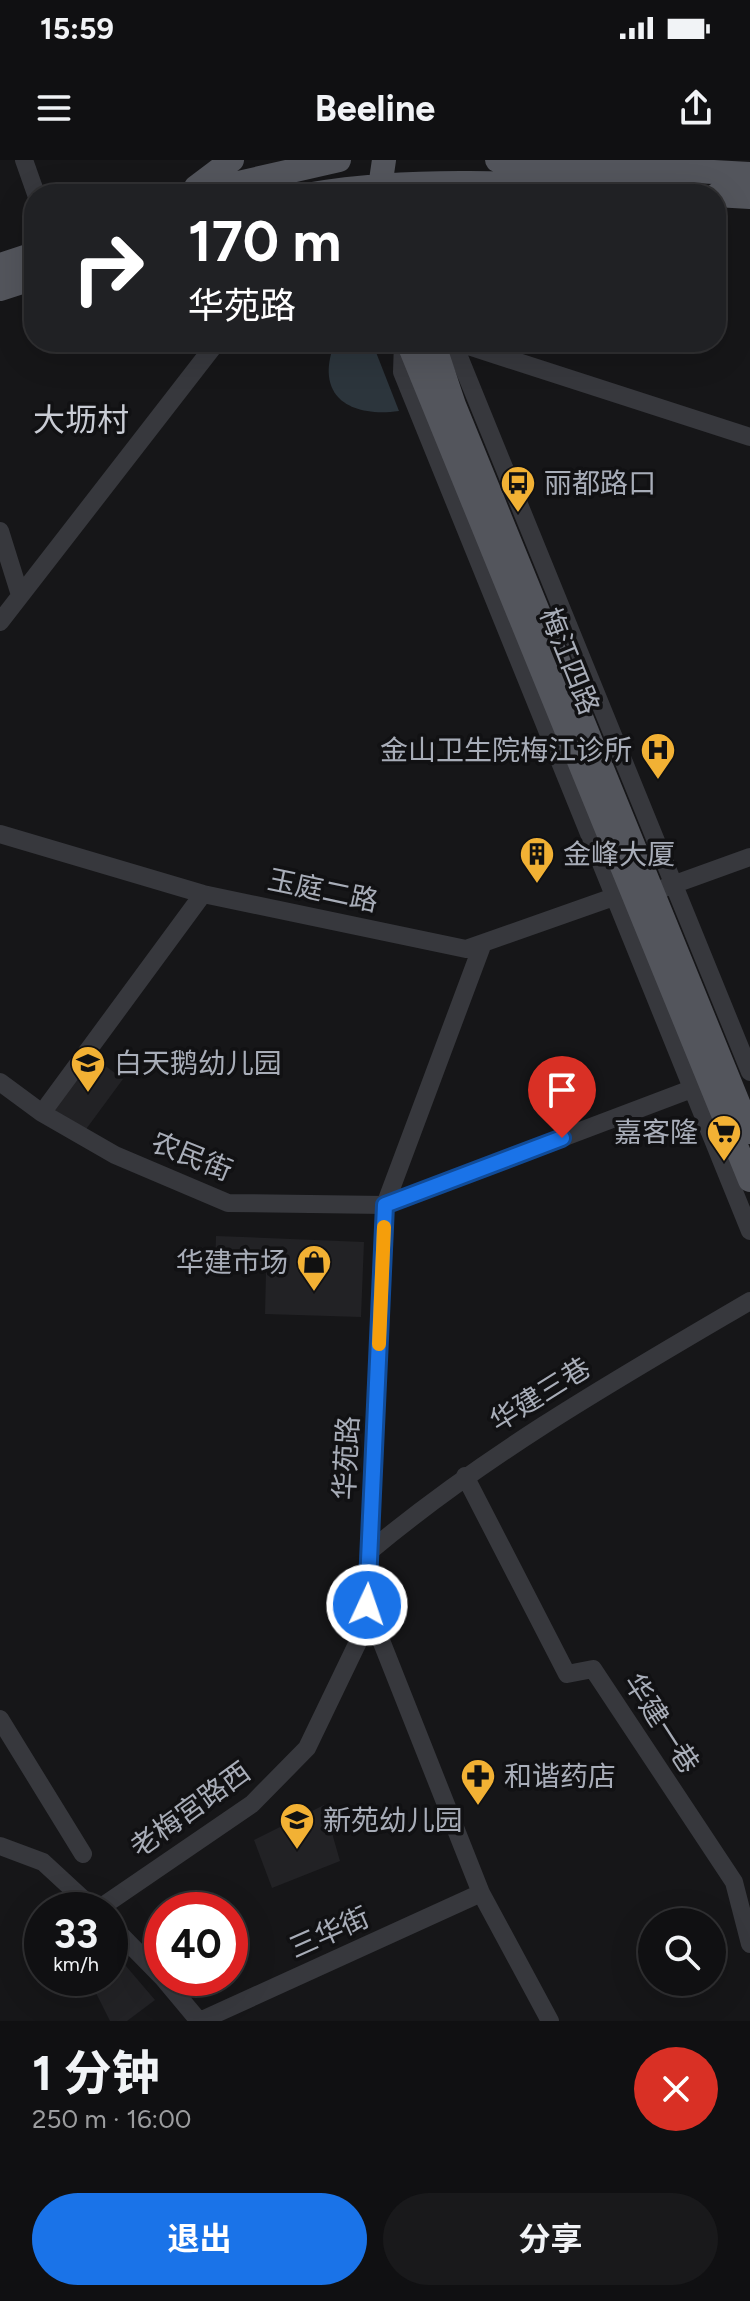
<!DOCTYPE html>
<html lang="zh">
<head>
<meta charset="utf-8">
<style>
  :root { --surface:#101012; --page:#19191b; --text:#f1f3f6; --muted:#9c9d9f; --line:#303032; --accent:#1a73e8 }
  body { margin:0; font-family:Figtree,"Noto Sans SC",sans-serif; background:var(--page); color:var(--text); height:100vh; display:flex; flex-direction:column; font-size:30px; white-space:nowrap }
  * { box-sizing:border-box; margin:0 }
  p { font-size:26px; color:var(--muted) }
  .icon { flex:none; width:44px; height:44px; fill:none; stroke:currentColor; stroke-width:2; stroke-linecap:round; stroke-linejoin:round }
  .map { position:relative; height:1861px; overflow:hidden }
  .details { display:flex; flex-direction:column; background:var(--surface); flex:1 }
  .details>* { flex:none }
  .banner { position:absolute; left:24px; top:24px; width:702px; height:168px; border-radius:32px; box-shadow:0 8px 32px #0002,0 0 0 2px var(--line); background:#202124; color:#fff; overflow:hidden }
  .tools { position:absolute; left:638px; top:1748px; display:grid; gap:16px }
  .tools a { display:grid; place-items:center; width:88px; height:88px; border-radius:50%; background:var(--surface); box-shadow:0 8px 32px #0002,0 0 0 2px var(--line); font-size:40px }
  .speed { position:absolute; left:24px; top:1732px; display:flex; gap:16px; font-size:40px; font-weight:700; text-align:center }
  .speed>* { display:grid; place-content:center; width:104px; height:104px; border-radius:50%; background:var(--surface); box-shadow:0 8px 32px #0002,0 0 0 2px var(--line); line-height:1 }
  .speed small { font-size:20px; font-weight:400 }
  .speed .limit { border:12px solid #d22; background:#fff; color:#111 }
  .pin { position:absolute; display:grid; place-items:center; width:68px; height:68px; color:#fff; margin:-82px -34px; border-radius:50% 50% 50% 0; rotate:-45deg; box-shadow:0 0 8px #0007 }
  .pin .icon { rotate:45deg }
  .me { position:absolute; width:88px; margin:-44px; rotate:3deg; stroke-linejoin:round; filter:drop-shadow(0 0 6px #0008) }
  .turn { display:flex; align-items:center; gap:28px; height:168px; padding:0 32px; font-size:36px }
  .turn .icon { width:104px; height:104px; stroke-width:2.5 }
  .turn b { display:block; font-size:56px; line-height:68px }
  .round { display:grid; place-items:center; flex:none; width:84px; height:84px; border-radius:42px; background:var(--page) }
  .summary { display:flex; align-items:center; justify-content:space-between; height:136px; padding:0 32px }
  h1 { font-size:48px; font-weight:700; line-height:60px }
  .button { display:flex; gap:16px; margin-top:auto; padding:16px 32px }
  .button a { flex:1; height:92px; border-radius:48px; background:var(--accent); color:#fff; font-size:32px; font-weight:700; line-height:92px; text-align:center }
  .button a+a { background:var(--page); color:var(--text) }
  .status { display:flex; justify-content:space-between; align-items:center; height:56px; padding:0 40px; background:var(--surface); direction:ltr }
  .status svg { height:22px; fill:currentColor }
  header { display:flex; justify-content:space-between; align-items:center; height:104px; padding:0 32px; background:var(--surface); font-size:36px; font-weight:700 }
  .map>svg:first-child { display:block }
  .built { fill:#222225 }
  .water { fill:#2c353c }
  .lines { fill:none; stroke-linecap:round; stroke-linejoin:round }
  .minor { stroke:#37383d; stroke-width:18 }
  .major { stroke:#53555c; stroke-width:24 }
  .route-casing { stroke:#114b97; stroke-width:20 }
  .route { stroke:#1a73e8; stroke-width:14 }
  .slow { stroke:#f59e0b; stroke-width:14 }
  .labels { text-anchor:middle; stroke-width:7; stroke-linejoin:round; paint-order:stroke }
  .poi-label { font-size:28px; fill:#a8adb8; stroke:#111113; text-anchor:start }
  .street-label { font-size:28px; fill:#a8adb8; stroke:#111113 }
  .quarter-label { font-size:32px; fill:#c9ccd4; stroke:#111113 }
</style>
</head>
<body>
<div class="status"><b>15:59</b><svg viewBox="0 0 49 12"><path d="M0 12V9h3v3zM5 12V6h3v6zM10 12V3h3v9zM15 12V0h3v12zM26 1h20v11H26zM47 4h2v5h-2z"/></svg></div>
<header><svg class="icon" aria-label="menu" viewBox="0 0 24 24"><path d="M4 6h16M4 12h16M4 18h16"/></svg>Beeline<svg class="icon" aria-label="share" viewBox="0 0 24 24"><path d="M12 15V3M7 8l5-5 5 5M5 13v7h14v-7"/></svg></header>
<div class="map">
<svg width="750" height="1861" viewBox="0 0 750 1861">
  <rect width="100%" height="100%" fill="#161618"/>
  <path class="built" d="M92 896 123 919 84 972 53 949Z
    M216 1076 364 1082 361 1157 265 1154 266 1112 215 1110Z
    M324 1645 340 1701 272 1728 254 1680Z
    M120 1799 155 1840 127 1861H110L89 1819 110 1818V1806Z"/>
  <path class="water" d="M335 182H372L399 251C348 258 314 235 335 182Z"/>
  <g class="lines">
    <path class="minor" d="M24 0 36 34
      M403 182 402 212 750 1071
      M453 182 750 912
      M456 182 750 277
      M0 371 20 435
      M0 462 217 182
      M0 674 203 734 466 789 625 733
      M664 728 750 697
      M0 922 42 953 115 995 228 1043 385 1045 483 783
      M42 953 203 734
      M465 1316 567 1514 593 1509 734 1722 750 1784
      M370 1391C489 1292 617 1219 750 1141
      M0 1559 83 1694
      M0 1686 43 1702 95 1750
      M97 1750 252 1644 307 1588 371 1455
      M110 1764 162 1817
      M163 1818 199 1861
      M200 1861 481 1733
      M550 1861 481 1733 367 1445 385 1045 710 922"/>
    <path class="major" d="M497 0 750 14
      M196 27 232 0
      M190 34 339 0
      M312 34C436 13 565 27 691 34
      M379 34 384 0
      M716 35 750 37
      M0 105 34 94
      M0 129 34 118
      M408 182 750 1020
      M433 182 454 245 750 972"/>
  </g>
  <g class="lines">
    <g class="route-casing">
      <path id="route" d="M367 1445 385 1045 562 978"/>
    </g>
    <use href="#route" class="route"/>
    <path class="slow" d="M379 1184 384 1067"/>
  </g>
  <defs>
    <g id="bus-pin" transform="scale(1.8)"><path d="M0 17L-7.5 6A9.5 9.5 0 1 1 7.5 6Z" fill="#f2b134" stroke="#111113"/><path d="M-5-6H5V4H4V6H2V4H-2V6H-4V4H-5ZM-3.5-4V0h7V-4ZM-3.5 1.2v1.5H-2V1.2ZM2 1.2v1.5H3.5V1.2Z" fill="#111"/></g>
    <g id="hospital-pin" transform="scale(1.8)"><path d="M0 17L-7.5 6A9.5 9.5 0 1 1 7.5 6Z" fill="#f2b134" stroke="#111113"/><path d="M-5-5h3v3.5h4V-5h3V5h-3V1.5h-4V5h-3Z" fill="#111"/></g>
    <g id="building-pin" transform="scale(1.8)"><path d="M0 17L-7.5 6A9.5 9.5 0 1 1 7.5 6Z" fill="#f2b134" stroke="#111113"/><path d="M-4-6H4V6H1V3H-1V6H-4ZM-2.5-4.3h1.7v1.8h-1.7ZM.8-4.3h1.7v1.8H.8ZM-2.5-1h1.7V.8h-1.7ZM.8-1h1.7V.8H.8Z" fill="#111"/></g>
    <g id="school-pin" transform="scale(1.8)"><path d="M0 17L-7.5 6A9.5 9.5 0 1 1 7.5 6Z" fill="#f2b134" stroke="#111113"/><path d="M0-5L7-2L0 1L-7-2ZM-4 1L0 2.5L4 1V4Q0 6-4 4Z" fill="#111"/></g>
    <g id="supermarket-pin" transform="scale(1.8)"><path d="M0 17L-7.5 6A9.5 9.5 0 1 1 7.5 6Z" fill="#f2b134" stroke="#111113"/><path d="M-6-5.5h2.5l.6 2H6L4.5 2H-2.5L-4.4-4H-6ZM-1.5 3.2a1.3 1.3 0 1 0 .1 0ZM3 3.2a1.3 1.3 0 1 0 .1 0Z" fill="#111"/></g>
    <g id="shop-pin" transform="scale(1.8)"><path d="M0 17L-7.5 6A9.5 9.5 0 1 1 7.5 6Z" fill="#f2b134" stroke="#111113"/><path d="M-5-2.5h2.3a2.7 3.5 0 0 1 5.4 0H5L5.5 6h-11ZM-1.5-2.5h3a1.5 2.3 0 0 0-3 0Z" fill="#111"/></g>
    <g id="pharmacy-pin" transform="scale(1.8)"><path d="M0 17L-7.5 6A9.5 9.5 0 1 1 7.5 6Z" fill="#f2b134" stroke="#111113"/><path d="M-2-6h4v4h4v4h-4v4h-4v-4h-4v-4h4Z" fill="#111"/></g>
  </defs>
  <g fill-rule="evenodd">
    <use href="#bus-pin" x="518" y="323"/>
    <use href="#hospital-pin" x="658" y="590"/>
    <use href="#building-pin" x="537" y="694"/>
    <use href="#school-pin" x="88" y="903"/>
    <use href="#supermarket-pin" x="724" y="972"/>
    <use href="#shop-pin" x="314" y="1102"/>
    <use href="#pharmacy-pin" x="478" y="1616"/>
    <use href="#school-pin" x="297" y="1660"/>
  </g>
  <g class="labels">
    <g class="poi-label">
      <text x="544" y="333">丽都路口</text>
      <text x="632" y="600" text-anchor="end">金山卫生院梅江诊所</text>
      <text x="563" y="704">金峰大厦</text>
      <text x="114" y="913">白天鹅幼儿园</text>
      <text x="698" y="982" text-anchor="end">嘉客隆</text>
      <text x="288" y="1112" text-anchor="end">华建市场</text>
      <text x="504" y="1626">和谐药店</text>
      <text x="323" y="1670">新苑幼儿园</text>
    </g>
    <g class="street-label">
      <text transform="translate(570 501) rotate(68)" y="10">梅江四路</text>
      <text transform="translate(323 730) rotate(12)" y="10">玉庭二路</text>
      <text transform="translate(192 996) rotate(22)" y="10">农民街</text>
      <text transform="translate(540 1234) rotate(-32)" y="10">华建三巷</text>
      <text transform="translate(346 1298) rotate(-87)" y="10">华苑路</text>
      <text transform="translate(662 1563) rotate(57)" y="10">华建一巷</text>
      <text transform="translate(190 1649) rotate(-36)" y="10">老梅宮路西</text>
      <text transform="translate(329 1772) rotate(-24)" y="10">三华街</text>
    </g>
    <g class="quarter-label">
      <text x="81" y="271">大坜村</text>
    </g>
  </g>
</svg>
<div class="tools">
<a><svg class="icon" aria-label="search" viewBox="0 0 24 24"><circle cx="10" cy="10" r="6"/><path d="M15 15l6 6"/></svg></a>
</div>
<div class="speed"><div>33<small>km/h</small></div><div class="limit">40</div></div>
<div class="pin" style="left:562px;top:978px;background:#d93025"><svg class="icon" aria-label="arrive" viewBox="0 0 24 24"><path d="M6 21V4h12l-3 4 3 4H6"/></svg></div>
<svg class="me" style="left:367px;top:1445px" viewBox="-20 -20 40 40"><circle r="17" fill="#1a73e8" stroke="#fff" stroke-width="3"/><path d="M0-11L8 9 0 5-8 9z" fill="#fff"/></svg>
<div class="banner">
<div class="turn"><svg class="icon" aria-label="right" viewBox="0 0 24 24"><path d="M7 20v-9h11M14 6l5 5-5 5"/></svg><div><b>170 m</b>华苑路</div></div>
</div>
</div>
<section class="details">
<div class="summary"><div><h1>1 分钟</h1><p>250 m · 16:00</p></div><a class="round" style="background:#d93025;color:#fff"><svg class="icon" aria-label="close" viewBox="0 0 24 24"><path d="M6 6l12 12M18 6L6 18"/></svg></a></div>
<div class="button"><a>退出</a><a>分享</a></div>
</section>
</body>
</html>
